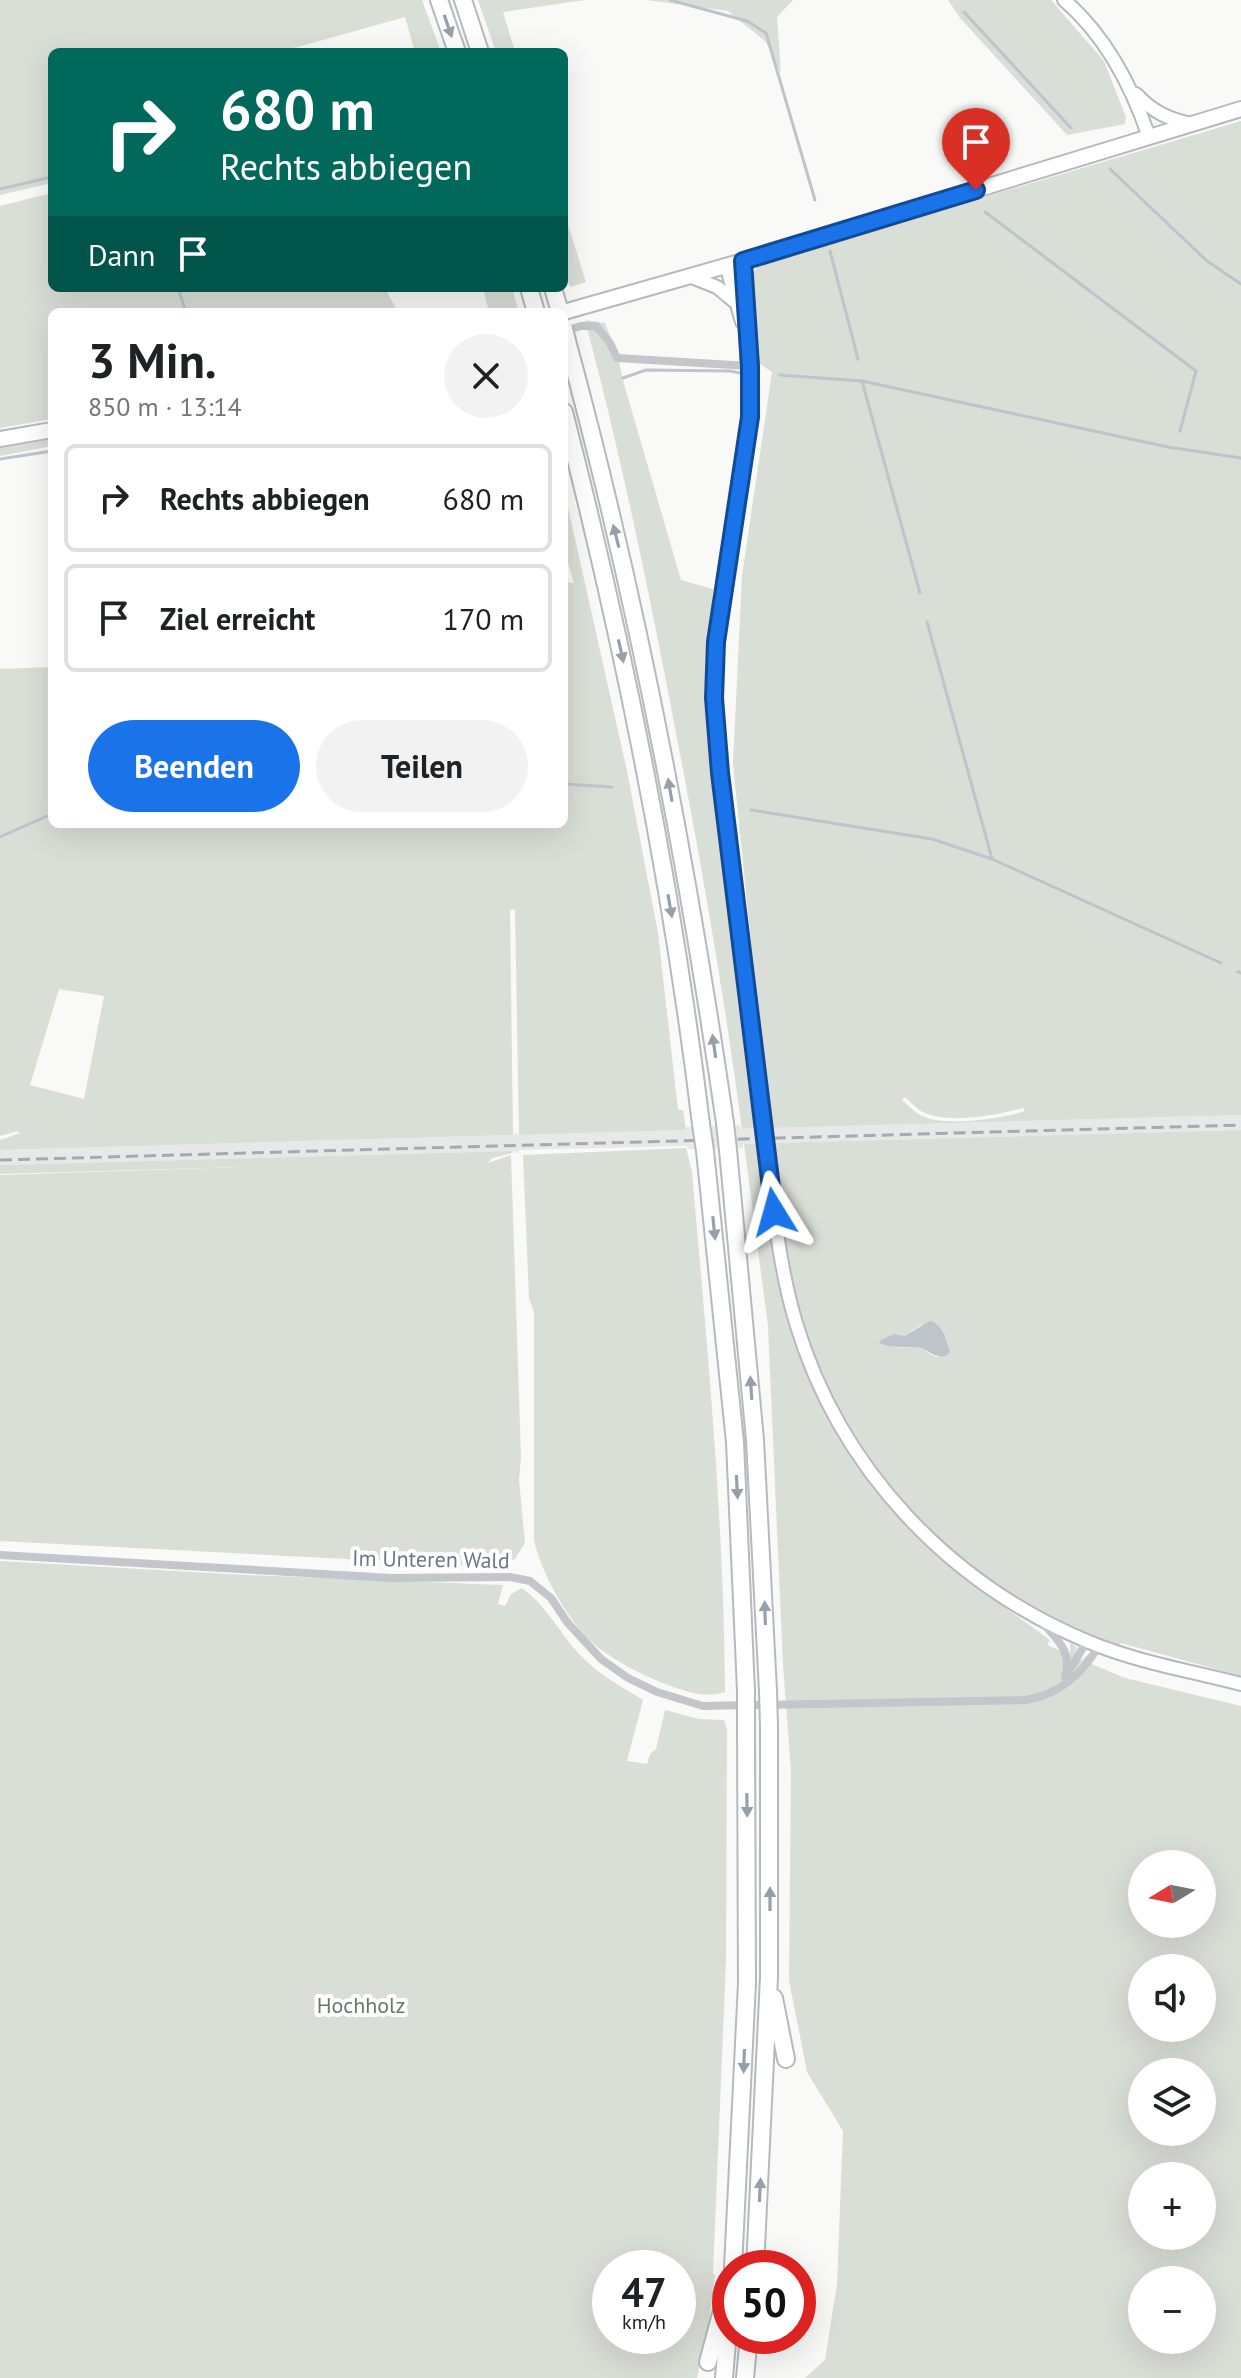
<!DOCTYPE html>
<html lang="de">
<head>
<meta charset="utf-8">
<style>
  :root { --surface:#fff; --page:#f2f2f2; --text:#202124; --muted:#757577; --line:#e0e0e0; --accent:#1a73e8 }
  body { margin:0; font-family:"PT Sans",sans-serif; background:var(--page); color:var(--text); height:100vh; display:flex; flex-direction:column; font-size:30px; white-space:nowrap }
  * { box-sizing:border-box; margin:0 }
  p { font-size:26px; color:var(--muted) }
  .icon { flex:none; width:44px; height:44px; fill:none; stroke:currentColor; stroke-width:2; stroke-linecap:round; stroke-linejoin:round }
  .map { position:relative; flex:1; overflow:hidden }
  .panel { position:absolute; left:48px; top:308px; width:520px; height:520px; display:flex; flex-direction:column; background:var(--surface); border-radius:12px; box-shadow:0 8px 32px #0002 }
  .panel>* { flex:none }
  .top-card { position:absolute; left:48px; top:48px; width:520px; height:244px; border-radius:12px; box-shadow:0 8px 32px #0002; background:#00695c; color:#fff; overflow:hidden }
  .needle { width:52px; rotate:260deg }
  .controls { position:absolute; left:1128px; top:1850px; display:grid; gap:16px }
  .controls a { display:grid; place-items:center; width:88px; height:88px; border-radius:50%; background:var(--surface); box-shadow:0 8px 32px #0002; font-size:40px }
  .speed { position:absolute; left:592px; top:2250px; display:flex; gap:16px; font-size:40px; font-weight:700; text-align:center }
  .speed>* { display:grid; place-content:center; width:104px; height:104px; border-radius:50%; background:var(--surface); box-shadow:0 8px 32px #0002; line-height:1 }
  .speed small { font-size:20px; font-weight:400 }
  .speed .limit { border:12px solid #d22; background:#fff; color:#111 }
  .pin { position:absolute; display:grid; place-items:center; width:68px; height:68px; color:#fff; margin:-82px -34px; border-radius:50% 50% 50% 0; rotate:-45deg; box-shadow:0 0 8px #0007 }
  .pin .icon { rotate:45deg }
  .me { position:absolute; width:88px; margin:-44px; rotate:352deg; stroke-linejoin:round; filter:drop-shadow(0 0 6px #0008) }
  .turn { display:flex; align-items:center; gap:28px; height:168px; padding:0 40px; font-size:36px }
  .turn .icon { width:104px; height:104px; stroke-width:2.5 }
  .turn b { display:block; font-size:56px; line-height:68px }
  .then { display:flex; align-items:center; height:76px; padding:0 40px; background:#0003; gap:16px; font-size:30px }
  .round { display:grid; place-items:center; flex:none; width:84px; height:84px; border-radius:42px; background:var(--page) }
  .overview { display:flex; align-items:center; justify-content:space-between; height:136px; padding:0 40px }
  h1 { font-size:48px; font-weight:800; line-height:60px }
  .button { display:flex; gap:16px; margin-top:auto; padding:16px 40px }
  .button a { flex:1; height:92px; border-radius:48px; background:var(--accent); color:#fff; font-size:32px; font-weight:800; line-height:92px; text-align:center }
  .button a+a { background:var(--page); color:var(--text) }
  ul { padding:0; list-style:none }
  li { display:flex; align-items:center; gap:24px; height:108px; margin:0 16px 12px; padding:0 24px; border:4px solid var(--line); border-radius:12px }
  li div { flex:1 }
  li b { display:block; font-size:30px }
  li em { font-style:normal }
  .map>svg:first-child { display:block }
  .built { fill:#e7e8e8 }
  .green { fill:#d9ded6; fill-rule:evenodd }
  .water { fill:#bcc5cb }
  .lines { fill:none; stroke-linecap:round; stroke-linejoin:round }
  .stream { stroke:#bcc5cb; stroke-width:3 }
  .secondary-casing { stroke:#b5babf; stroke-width:16 }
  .primary-casing { stroke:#b6babe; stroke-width:18 }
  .highway-casing { stroke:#b6b9bd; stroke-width:20 }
  .street { stroke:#c3c6ca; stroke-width:8 }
  .secondary { stroke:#fff; stroke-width:12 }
  .primary { stroke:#fff; stroke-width:14 }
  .highway { stroke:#fff; stroke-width:16 }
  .rail { stroke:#a4aab0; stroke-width:3; stroke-dasharray:12 6; stroke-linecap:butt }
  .secondary-bridge-casing { stroke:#b5babf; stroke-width:16; stroke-linecap:butt }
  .highway-bridge-casing { stroke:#b6b9bd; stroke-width:20; stroke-linecap:butt }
  .secondary-bridge { stroke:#fff; stroke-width:12 }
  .highway-bridge { stroke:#fff; stroke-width:16 }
  .oneway { fill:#96a0ab }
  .route-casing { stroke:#114b97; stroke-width:20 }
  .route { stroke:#1a73e8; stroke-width:14 }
  .labels { text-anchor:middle; stroke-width:8; stroke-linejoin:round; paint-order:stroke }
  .street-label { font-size:22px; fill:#697887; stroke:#fff }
  .park-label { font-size:22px; fill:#667964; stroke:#fff }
</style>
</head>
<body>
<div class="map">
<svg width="1241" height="2378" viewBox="0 0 1241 2378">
  <rect width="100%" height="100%" fill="#f9f9f7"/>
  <path class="built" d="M1241 1115V1130L773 1143 771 1147H759L758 1144H743V1148H740L688 1149 687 1146 520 1150 517 1153 513 1151 0 1165V1150L513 1135 516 1133 519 1135 685 1130V1127L710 1126 740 1125 742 1129 755 1128V1125L763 1124H770L771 1128Z"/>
  <path class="green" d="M0 0H422L441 52H415L405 17 280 52H52V183L0 195Z
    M478 0H585L503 12 515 52H496Z
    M647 0H793L777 17 781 74 766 42 728 11Z
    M948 0H1051L1104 61 1126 117 1125 124 1067 135 960 18Z
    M1241 121V1115L770 1128 733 764 742 576 772 372 756 361 750 279 757 267 772 260ZM905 1097C911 1102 917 1110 925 1113 951 1124 998 1115 1023 1108L1025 1111C1000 1119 947 1127 922 1116 914 1112 908 1105 902 1100Z
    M52 193V288H385L398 312H52V419L0 428V206Z
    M564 212 586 282 570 287 564 269Z
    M483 288H512L519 312H489Z
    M585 320 605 323 617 353 624 384 681 580 713 589 704 693 710 772 751 1107 753 1108 756 1128 742 1129C724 994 701 861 675 728 649 591 621 455 585 320Z
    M52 437V446L0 456V446Z
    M564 490 627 771 658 933 678 1110H683L686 1130 519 1135 515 909 510 910 513 1135 0 1150V1140L20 1133 18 1131 0 1136V669L52 667V824H564V582L574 583 564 549ZM59 989 104 996 84 1099 30 1085Z
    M1241 1130V1676L1121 1643 1119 1646C1076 1632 1038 1612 1000 1588 988 1581 975 1574 964 1565 889 1501 829 1417 802 1321 785 1264 780 1201 772 1143ZM921 1325 939 1357C929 1356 929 1352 922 1348 913 1344 901 1351 889 1345Z
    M744 1144H758L805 1364 821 1401 840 1437 886 1503 923 1543 959 1574 1050 1640 1047 1645 1070 1655V1643L1077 1647 1074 1656 1082 1660 1089 1653 1087 1662 1125 1678 1241 1706V2378H805L825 2360 837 2284 843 2131 807 2072 789 1980 791 1771 783 1665 768 1326ZM1142 1864H1202V1924H1142ZM1142 1968H1202V2028H1142ZM1142 2072H1202V2132H1142ZM1142 2176H1202V2236H1142ZM1142 2280H1202V2340H1142Z
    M686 1148 692 1172C707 1345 724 1518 725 1692 704 1699 685 1691 665 1684 641 1674 616 1662 595 1645 569 1623 541 1573 534 1540V1312L529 1298 523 1155Z
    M513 1151V1153L492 1158 488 1163 511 1155 521 1457 519 1480 525 1543 515 1559 498 1567 0 1541V1175L273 1166 0 1174V1165Z
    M0 1561 246 1575 503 1585 498 1604 505 1606 511 1594 522 1588C543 1603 556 1626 572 1646 591 1670 617 1684 643 1700L627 1761 647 1764 650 1754 656 1749 665 1710 699 1719 724 1720 727 1729 726 1960 713 2273 715 2275 709 2322 697 2378H0ZM610 2268H678V2336H610Z"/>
  <path class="water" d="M930 1321C943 1325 946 1339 950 1352L946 1356C929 1358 928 1347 916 1347 902 1347 891 1348 879 1343L881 1340 894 1334 904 1336Z"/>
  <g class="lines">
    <path class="stream" d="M670 0 747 21 766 33 815 200
      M964 12 1071 128
      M1110 169 1207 261 1241 284
      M0 189 52 177
      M985 212 1196 371 1180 431
      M830 251 858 359
      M178 288 186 312
      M780 375 862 381 1168 447 1241 458
      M623 378 646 370 730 371 740 373
      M862 381 920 593
      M0 459 52 451
      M927 622 992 859
      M564 784 612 787
      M751 810 932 839 992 859 1221 963
      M0 837 52 814
      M1238 972 1241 973"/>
    <g class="secondary-casing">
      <path id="secondary" d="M1064 0C1105 35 1132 87 1149 137
        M1136 94C1153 112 1168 119 1191 124
        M743 261 750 417 716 642 714 698 720 773 762 1122
        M726 265 742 322
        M689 276 717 287 734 301
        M766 1150C774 1208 779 1267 796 1323 840 1469 949 1584 1089 1642 1137 1662 1191 1671 1241 1684"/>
    </g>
    <g class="primary-casing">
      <path id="primary" d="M564 312 743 261 1241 109
        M0 439 52 430"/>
    </g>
    <g class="highway-casing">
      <path id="highway" d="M439 0 457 52
        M463 0 480 52
        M529 288 536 312
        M553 288 560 312
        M567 341C637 598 687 860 725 1123
        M564 412C624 646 672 884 701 1124
        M728 1150 755 1440 768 1691
        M705 1151 735 1442 746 1691
        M774 1998 786 2059
        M733 2268 747 1983 746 1727
        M755 2268 769 1977V1726
        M708 2362 730 2281
        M724 2378 730 2306
        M745 2378 749 2336"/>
    </g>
    <path class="street" d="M564 331 581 326H596L610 343 617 358 749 366
      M0 1555 391 1578 510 1577 530 1581 551 1598 567 1622 601 1659 628 1678 657 1692 703 1706 1026 1700C1060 1694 1081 1675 1099 1646
      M1041 1621C1057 1640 1073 1651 1065 1677
      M1069 1671 1087 1641"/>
    <use href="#secondary" class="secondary"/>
    <use href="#primary" class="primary"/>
    <use href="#highway" class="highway"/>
    <path class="rail" d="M0 1160 1241 1125"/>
    <g class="secondary-bridge-casing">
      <path id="secondary-bridge" d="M762 1122 766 1150"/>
    </g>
    <g class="highway-bridge-casing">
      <path id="highway-bridge" d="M564 329 567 341
        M725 1123 728 1150
        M701 1124 705 1151
        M746 1691V1727
        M768 1691 769 1726"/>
    </g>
    <use href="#secondary-bridge" class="secondary-bridge"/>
    <use href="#highway-bridge" class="highway-bridge"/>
  </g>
  <defs><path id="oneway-solid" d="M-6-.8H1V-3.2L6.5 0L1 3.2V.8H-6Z" transform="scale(2)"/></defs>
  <g class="oneway">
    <use href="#oneway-solid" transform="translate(448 26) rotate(71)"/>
    <use href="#oneway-solid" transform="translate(616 536) rotate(-104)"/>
    <use href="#oneway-solid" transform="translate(621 651) rotate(77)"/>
    <use href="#oneway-solid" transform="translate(670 790) rotate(-100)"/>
    <use href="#oneway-solid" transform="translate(670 906) rotate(80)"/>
    <use href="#oneway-solid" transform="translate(714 1046) rotate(-98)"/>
    <use href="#oneway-solid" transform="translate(714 1228) rotate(84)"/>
    <use href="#oneway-solid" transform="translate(751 1388) rotate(-94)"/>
    <use href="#oneway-solid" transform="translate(737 1487) rotate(87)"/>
    <use href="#oneway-solid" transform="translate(765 1613) rotate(-92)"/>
    <use href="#oneway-solid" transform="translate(747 1805) rotate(89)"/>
    <use href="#oneway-solid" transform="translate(770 1899) rotate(-90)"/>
    <use href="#oneway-solid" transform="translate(744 2061) rotate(92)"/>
    <use href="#oneway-solid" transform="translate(760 2190) rotate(-87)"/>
  </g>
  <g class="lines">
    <g class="route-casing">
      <path id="route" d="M774 1212 720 773 714 698 716 642 750 417V366L743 261 976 190"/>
    </g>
    <use href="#route" class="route"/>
  </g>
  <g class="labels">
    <g class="street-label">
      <text transform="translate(431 1559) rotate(1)" y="8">Im Unteren Wald</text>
    </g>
    <g class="park-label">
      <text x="361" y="2013">Hochholz</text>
    </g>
  </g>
</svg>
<div class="controls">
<a><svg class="needle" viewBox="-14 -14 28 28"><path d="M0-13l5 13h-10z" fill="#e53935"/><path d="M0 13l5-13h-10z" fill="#757577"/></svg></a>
<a><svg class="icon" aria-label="sound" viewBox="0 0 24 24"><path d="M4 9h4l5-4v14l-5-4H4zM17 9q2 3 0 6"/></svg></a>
<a><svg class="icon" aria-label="layers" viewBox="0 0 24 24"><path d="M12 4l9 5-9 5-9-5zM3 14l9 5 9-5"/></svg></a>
<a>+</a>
<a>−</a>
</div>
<div class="speed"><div>47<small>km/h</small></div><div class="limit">50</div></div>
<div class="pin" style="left:976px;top:190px;background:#d93025"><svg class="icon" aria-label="arrive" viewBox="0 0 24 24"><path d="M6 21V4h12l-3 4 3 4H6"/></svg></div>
<svg class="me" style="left:774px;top:1212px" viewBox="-20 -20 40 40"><path d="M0-17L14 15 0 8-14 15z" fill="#1a73e8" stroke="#fff" stroke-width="4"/></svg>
<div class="top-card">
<div class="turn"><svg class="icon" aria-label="right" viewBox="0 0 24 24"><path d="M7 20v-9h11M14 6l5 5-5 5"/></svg><div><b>680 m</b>Rechts abbiegen</div></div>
<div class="then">Dann<svg class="icon" aria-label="arrive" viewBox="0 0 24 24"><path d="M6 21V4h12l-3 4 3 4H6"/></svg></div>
</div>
<section class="panel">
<div class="overview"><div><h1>3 Min.</h1><p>850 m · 13:14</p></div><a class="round"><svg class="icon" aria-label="close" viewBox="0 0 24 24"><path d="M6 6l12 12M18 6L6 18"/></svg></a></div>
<ul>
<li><svg class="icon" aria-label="right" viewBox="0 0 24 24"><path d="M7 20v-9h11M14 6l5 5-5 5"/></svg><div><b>Rechts abbiegen</b></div><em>680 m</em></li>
<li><svg class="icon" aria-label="arrive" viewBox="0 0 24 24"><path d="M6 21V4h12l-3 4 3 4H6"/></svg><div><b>Ziel erreicht</b></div><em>170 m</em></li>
</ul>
<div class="button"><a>Beenden</a><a>Teilen</a></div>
</section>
</div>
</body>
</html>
